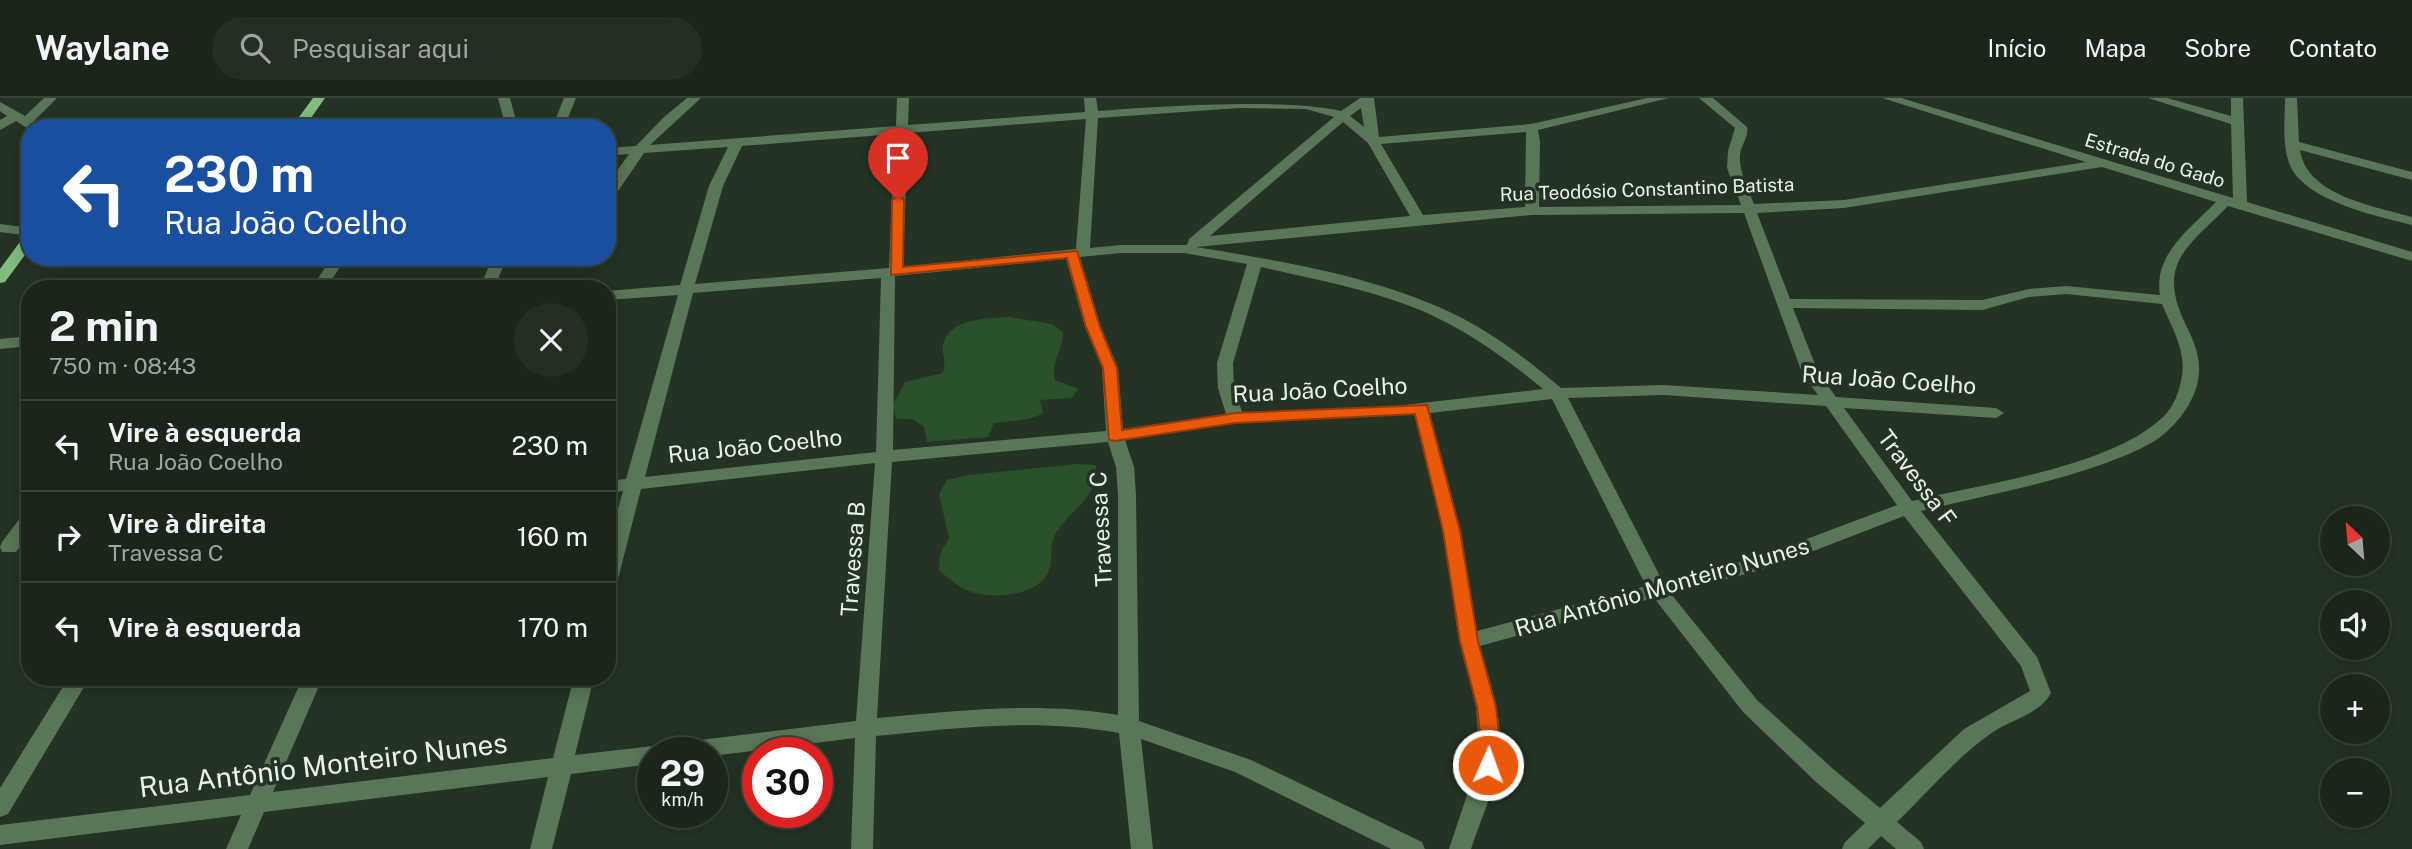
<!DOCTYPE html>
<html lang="pt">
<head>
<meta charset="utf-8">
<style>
  :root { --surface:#1b261a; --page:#242e23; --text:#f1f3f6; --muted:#a0a5a2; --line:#394339 }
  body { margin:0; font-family:"Public Sans",sans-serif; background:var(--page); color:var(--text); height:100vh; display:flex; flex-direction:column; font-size:26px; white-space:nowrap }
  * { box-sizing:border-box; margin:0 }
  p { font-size:23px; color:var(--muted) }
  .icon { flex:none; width:38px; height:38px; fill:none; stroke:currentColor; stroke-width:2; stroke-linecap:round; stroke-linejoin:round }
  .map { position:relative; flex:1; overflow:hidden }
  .details { position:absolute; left:21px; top:182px; width:595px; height:406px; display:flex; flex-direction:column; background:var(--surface); border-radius:28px; box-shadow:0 4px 18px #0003,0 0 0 2px var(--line) }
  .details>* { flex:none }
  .hud { position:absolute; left:21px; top:21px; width:595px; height:147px; border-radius:28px; box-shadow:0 4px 18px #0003,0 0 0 2px var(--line); background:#1a4fa0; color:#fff; overflow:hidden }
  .needle { width:46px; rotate:334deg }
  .buttons { position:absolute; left:2320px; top:408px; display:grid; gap:14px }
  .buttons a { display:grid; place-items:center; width:70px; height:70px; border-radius:50%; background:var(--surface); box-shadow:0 4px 18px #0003,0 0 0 2px var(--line); font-size:35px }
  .speed { position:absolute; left:637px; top:639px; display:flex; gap:14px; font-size:35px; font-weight:700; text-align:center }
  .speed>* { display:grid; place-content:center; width:91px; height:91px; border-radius:50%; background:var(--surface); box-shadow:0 4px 18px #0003,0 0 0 2px var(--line); line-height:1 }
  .speed small { font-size:18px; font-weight:400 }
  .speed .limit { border:10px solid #d22; background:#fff; color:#111 }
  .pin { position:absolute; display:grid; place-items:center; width:60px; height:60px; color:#fff; margin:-72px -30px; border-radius:50% 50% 50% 0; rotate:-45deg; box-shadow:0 0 7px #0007 }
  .pin .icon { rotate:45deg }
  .me { position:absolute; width:77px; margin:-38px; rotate:2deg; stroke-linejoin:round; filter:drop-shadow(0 0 5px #0008) }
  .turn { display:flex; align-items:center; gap:24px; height:147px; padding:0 28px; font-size:32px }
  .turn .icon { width:91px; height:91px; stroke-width:2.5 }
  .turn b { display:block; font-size:49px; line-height:60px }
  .round { display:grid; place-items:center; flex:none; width:74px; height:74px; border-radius:37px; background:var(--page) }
  .headline { display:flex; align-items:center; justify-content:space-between; height:119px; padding:0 28px }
  h1 { font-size:42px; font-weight:700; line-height:52px }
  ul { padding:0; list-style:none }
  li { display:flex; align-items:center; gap:21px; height:91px; padding:0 28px; border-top:2px solid var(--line) }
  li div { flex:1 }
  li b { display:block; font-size:26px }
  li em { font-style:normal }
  header { display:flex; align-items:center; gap:42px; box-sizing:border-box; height:98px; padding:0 35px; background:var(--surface); border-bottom:2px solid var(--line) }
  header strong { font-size:33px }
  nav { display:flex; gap:38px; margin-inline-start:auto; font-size:24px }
  .search { width:490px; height:63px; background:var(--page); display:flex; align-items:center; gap:18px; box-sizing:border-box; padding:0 24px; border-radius:38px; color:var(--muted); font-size:26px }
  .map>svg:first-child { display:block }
  .green { fill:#2a5129 }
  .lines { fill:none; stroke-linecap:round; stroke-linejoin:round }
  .minor { fill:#597658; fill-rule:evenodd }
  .major { fill:#81bd7e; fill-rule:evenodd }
  .route { fill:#ea580c; stroke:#983908; stroke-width:2 }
  .labels { text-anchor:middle; stroke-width:7; stroke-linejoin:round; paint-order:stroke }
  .far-street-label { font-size:19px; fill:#e9f2e8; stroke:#243323 }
  .street-label { font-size:23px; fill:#e9f2e8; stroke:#243323 }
  .near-street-label { font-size:28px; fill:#e9f2e8; stroke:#243323 }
</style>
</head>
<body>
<header>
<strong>Waylane</strong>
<div class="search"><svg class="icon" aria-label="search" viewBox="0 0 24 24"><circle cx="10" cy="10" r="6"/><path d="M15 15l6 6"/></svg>Pesquisar aqui</div>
<nav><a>Início</a><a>Mapa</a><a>Sobre</a><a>Contato</a></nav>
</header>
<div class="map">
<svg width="2412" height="751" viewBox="0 0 2412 751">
  <rect width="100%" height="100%" fill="#243323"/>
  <path class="green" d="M1009 219 1052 226 1063 234C1063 255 1050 262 1055 282L1078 291 1072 300 1040 302 1043 315C1029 324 1011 322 994 325L988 339 927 344 924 329 913 321H897L892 309 905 284 943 275C947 262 940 254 944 243 953 220 989 220 1009 219Z
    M1076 366 1096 367C1099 399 1073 410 1057 433 1049 446 1053 457 1050 470 1042 497 998 501 975 495 960 491 950 482 939 472L940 456 949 440 939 396 947 382 968 377Z"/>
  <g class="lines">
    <path class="minor" d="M44 0H57L34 23 42 30 30 32 16 23 0 32V22L7 18 0 13V4L25 18Z
      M498 0H510L518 30H506Z
      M564 0H576L564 30H552Z
      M687 0H701L650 47 896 28 897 0H909L908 27 1085 14 1084 0H1096L1098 13C1159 8 1288 0 1341 13L1360 0H1374L1379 39 1531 26 1647 0H1669L1538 32 1540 44 1539 109 1741 107 1727 70 1728 53 1735 30 1699 0H1713L1747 29C1749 39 1741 47 1740 57 1739 74 1748 90 1754 106L1844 102 2086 64 1882 0H1901L2233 100 2231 26 2148 0H2167L2231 18V0H2243L2247 104 2412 154V163L2228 108C2189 148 2157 164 2184 223 2192 239 2200 256 2199 274 2198 300 2179 325 2159 340 2143 351 2124 358 2106 365 2046 387 1982 398 1921 413L2037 559 2051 595C2040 616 2012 621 1993 634 1958 658 1928 694 1897 724L1921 744 1924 751H1896L1881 738 1868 751H1842L1845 744 1865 725 1816 684 1743 614 1654 500 1480 548C1490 585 1507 630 1498 669 1492 697 1480 724 1471 751H1449L1477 667 1478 635 1476 609 1459 543 1443 433 1414 316 1236 325 1125 342 1134 369 1136 397 1139 623 1251 662 1422 744 1425 751H1391L1235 674 1141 641 1153 751H1131L1119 635C1038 620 958 630 876 638L873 751H851L855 640 712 658V654H664L667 648 675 645 856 623 875 365 641 391 617 485 614 490 607 492V450L623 393 607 395V383L626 381 678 197 607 202V193L680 187 709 88 728 49 644 55 612 102 607 103V87L629 56 607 58V50L636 48 664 19ZM1239 10 1306 11 1334 19 1189 141 1187 147H1121L1090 150 1098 20ZM1361 10 1364 29 1350 18ZM1086 21 1076 151 903 169 908 35ZM1343 24 1368 45 1410 118 1210 138ZM1526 34 1525 109 1423 117 1381 46ZM895 36 889 170 695 186 723 88 742 48ZM2102 69 2216 104C2191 130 2153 156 2160 197L2066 188 2029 191 1982 202 1790 201 1757 115 1844 110ZM1744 115 1802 275 1818 297 1664 287 1561 290C1529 263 1497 238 1460 219 1382 179 1281 163 1196 149L1532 117ZM1121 155H1184L1247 166 1217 265 1218 290 1226 316 1123 331 1118 270 1101 229 1080 159ZM1066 161 1085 229 1102 270 1106 333 893 352 895 178ZM1261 169C1324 184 1393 195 1451 227 1484 245 1514 267 1543 291L1387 309 1242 314 1234 290 1233 265ZM881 180 876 354 645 379 693 195ZM2066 196 2162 206C2171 228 2186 252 2182 277 2180 292 2174 309 2163 319 2109 370 1984 385 1912 403L1844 310 1996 320 2004 315 1996 310 1836 299 1818 274 1793 210 1982 212 2029 199ZM1664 297 1826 308 1897 407 1759 459 1663 484 1568 300ZM1552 301 1646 488 1477 533 1461 433 1430 315ZM1108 344 1116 369 1118 397V617C1038 603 958 613 877 620L892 364ZM1904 418 2021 568 2030 593 1964 631 1880 710 1832 670 1757 602 1671 496 1772 469Z
      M2285 0H2297L2299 44 2412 74V82L2300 52C2307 98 2374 108 2412 119V127C2377 118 2303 103 2289 65 2282 46 2285 21 2285 0Z
      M0 126 30 130V138L0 134Z
      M332 159H346L326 191H311Z
      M493 159H507L494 191H479Z
      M30 238V248L0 251V241Z
      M30 414V434L16 454H2L0 449 2 444 24 415Z
      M69 579H90L8 716 0 719V690Z
      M303 579H323L273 694 553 660 574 579H594L575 657 653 648 661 651 663 654H653V666L571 676 552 751H530L548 679 264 714 248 751H226L241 717 0 747V727L250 697Z"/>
    <path class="major" d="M313 0H325L304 30H291Z
      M30 136V150L5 184 0 185V171L25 137Z"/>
  </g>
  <path class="route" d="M898 98 904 102 903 169 1077 153 1100 229 1117 270 1122 332 1236 315 1427 307 1460 433 1478 543 1496 609 1499 635 1498 667 1495 673 1488 675 1481 673 1478 667 1480 635 1477 609 1460 543 1443 433 1415 316 1236 325 1115 343 1109 342 1103 270 1086 229 1067 160 891 177 892 102Z"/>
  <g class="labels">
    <g class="far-street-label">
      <text transform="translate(2155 62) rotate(17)" y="7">Estrada do Gado</text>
      <text transform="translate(1647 91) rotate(-2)" y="7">Rua Teodósio Constantino Batista</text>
    </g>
    <g class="street-label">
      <text transform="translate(1889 282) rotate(4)" y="8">Rua João Coelho</text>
      <text transform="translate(1320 292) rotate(-3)" y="8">Rua João Coelho</text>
      <text transform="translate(755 348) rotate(-6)" y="8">Rua João Coelho</text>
      <text transform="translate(1917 380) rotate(53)" y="8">Travessa F</text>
      <text transform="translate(1101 431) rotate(-93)" y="8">Travessa C</text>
      <text transform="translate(853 461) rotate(-86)" y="8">Travessa B</text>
      <text transform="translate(1662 489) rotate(-16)" y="8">Rua Antônio Monteiro Nunes</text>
    </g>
    <g class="near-street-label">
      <text transform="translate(323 667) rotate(-7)" y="10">Rua Antônio Monteiro Nunes</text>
    </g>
  </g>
</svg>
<div class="buttons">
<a><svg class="needle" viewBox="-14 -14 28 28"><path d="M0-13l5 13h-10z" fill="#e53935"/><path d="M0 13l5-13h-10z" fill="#a0a5a2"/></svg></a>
<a><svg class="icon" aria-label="sound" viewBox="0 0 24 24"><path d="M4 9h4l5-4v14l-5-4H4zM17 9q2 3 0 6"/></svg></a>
<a>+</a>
<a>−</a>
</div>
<div class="speed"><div>29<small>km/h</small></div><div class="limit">30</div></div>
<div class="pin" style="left:898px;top:102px;background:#d93025"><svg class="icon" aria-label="arrive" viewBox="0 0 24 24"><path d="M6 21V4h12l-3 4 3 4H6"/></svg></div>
<svg class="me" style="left:1488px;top:667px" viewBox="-20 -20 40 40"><circle r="17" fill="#ea580c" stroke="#fff" stroke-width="3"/><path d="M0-11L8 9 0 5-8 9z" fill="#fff"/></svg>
<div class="hud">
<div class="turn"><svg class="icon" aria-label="left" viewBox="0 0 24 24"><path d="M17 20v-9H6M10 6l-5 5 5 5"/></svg><div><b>230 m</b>Rua João Coelho</div></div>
</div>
<section class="details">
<div class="headline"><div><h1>2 min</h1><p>750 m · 08:43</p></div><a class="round"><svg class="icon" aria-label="close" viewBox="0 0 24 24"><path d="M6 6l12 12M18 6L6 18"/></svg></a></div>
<ul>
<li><svg class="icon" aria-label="left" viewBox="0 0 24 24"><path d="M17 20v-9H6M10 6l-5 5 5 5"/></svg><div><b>Vire à esquerda</b><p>Rua João Coelho</p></div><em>230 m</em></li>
<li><svg class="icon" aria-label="right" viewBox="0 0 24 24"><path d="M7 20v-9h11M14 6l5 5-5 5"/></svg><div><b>Vire à direita</b><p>Travessa C</p></div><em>160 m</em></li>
<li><svg class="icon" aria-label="left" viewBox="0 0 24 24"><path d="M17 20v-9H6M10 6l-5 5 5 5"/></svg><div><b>Vire à esquerda</b></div><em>170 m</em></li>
</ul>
</section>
</div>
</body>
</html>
